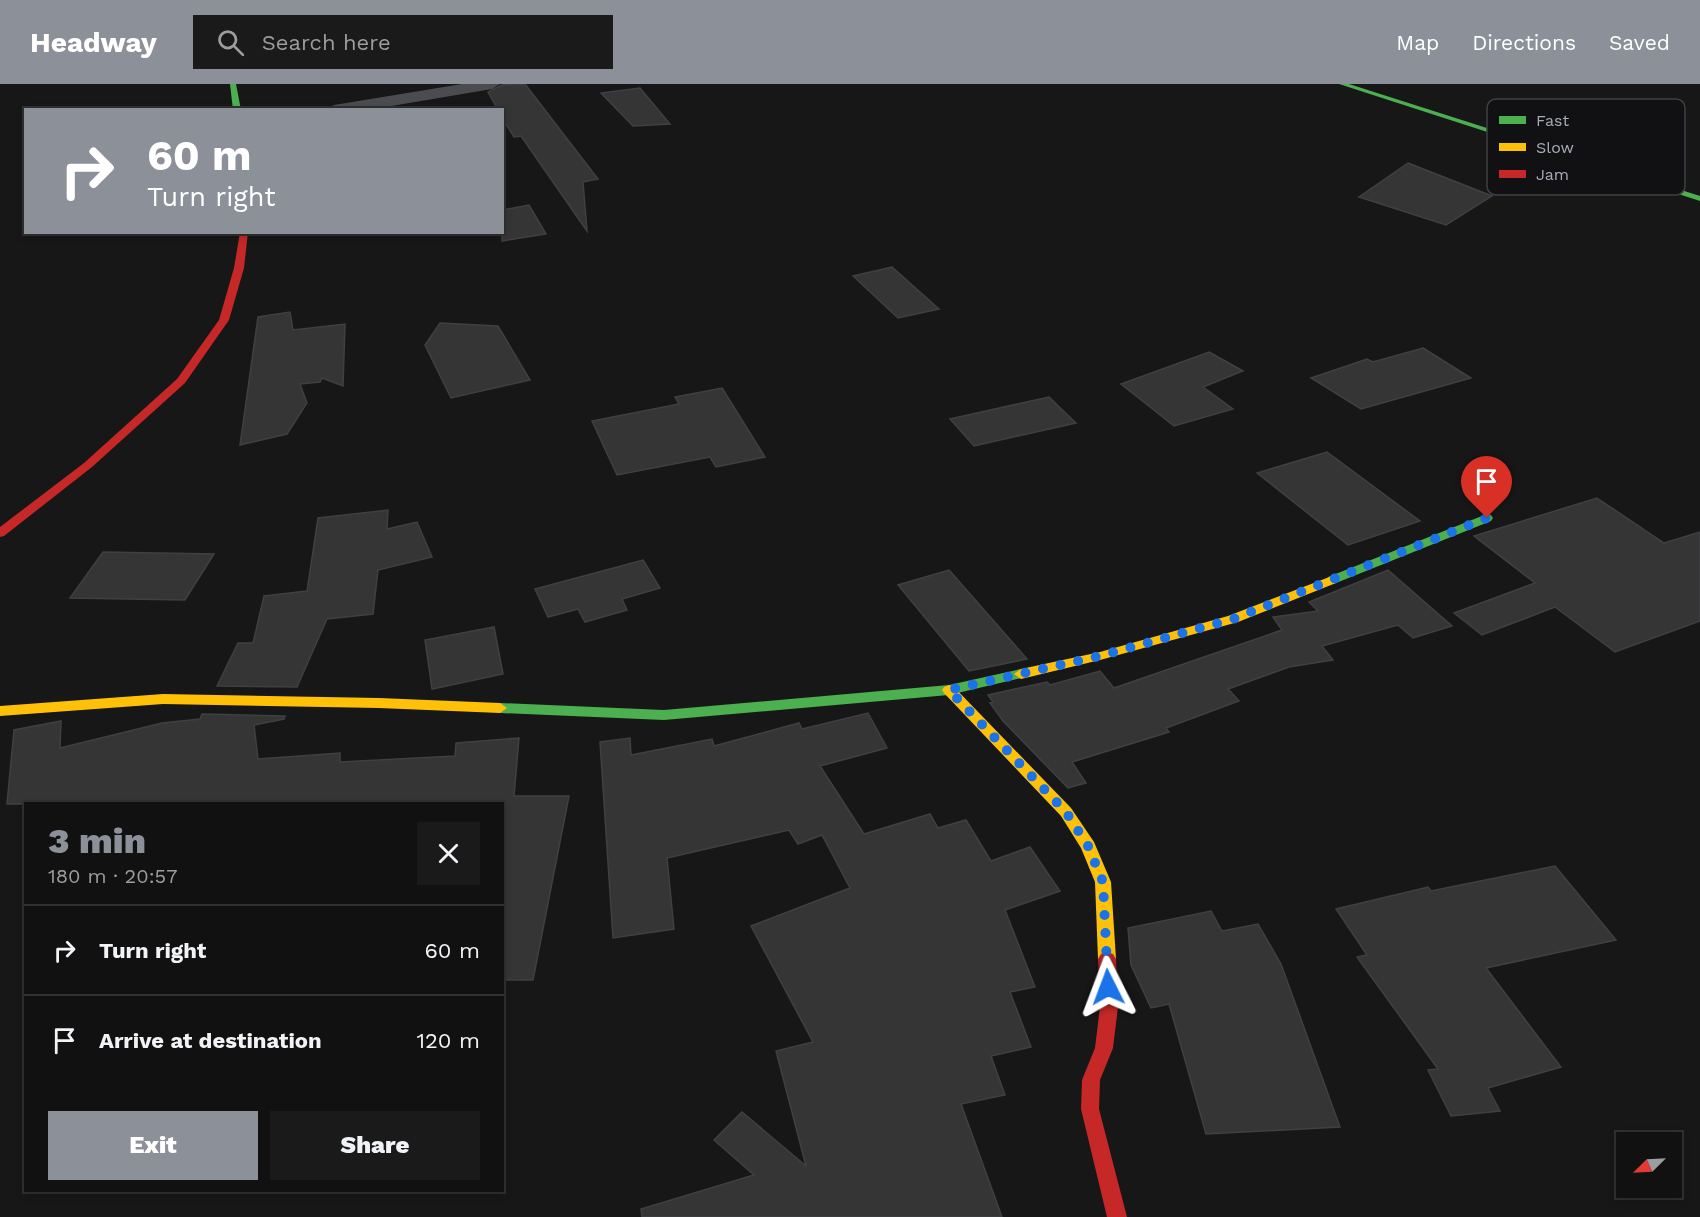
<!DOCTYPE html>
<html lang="en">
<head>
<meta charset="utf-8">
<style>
  :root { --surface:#111; --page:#1a1a1a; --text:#f1f3f6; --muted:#9c9d9f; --line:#303131; --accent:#8c9099 }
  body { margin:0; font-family:"Work Sans",sans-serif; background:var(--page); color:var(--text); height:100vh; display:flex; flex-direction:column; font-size:22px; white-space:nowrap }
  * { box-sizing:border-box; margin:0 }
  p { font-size:20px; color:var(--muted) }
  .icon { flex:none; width:33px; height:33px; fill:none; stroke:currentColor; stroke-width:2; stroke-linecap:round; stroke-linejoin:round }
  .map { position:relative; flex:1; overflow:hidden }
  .side { position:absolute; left:24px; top:718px; width:480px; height:390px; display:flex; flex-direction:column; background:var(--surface); border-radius:0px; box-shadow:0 3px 9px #0003,0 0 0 2px var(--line) }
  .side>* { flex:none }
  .hud { position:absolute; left:24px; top:24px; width:480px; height:126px; border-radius:0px; box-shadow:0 3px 9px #0003,0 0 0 2px var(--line); background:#8c9099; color:#fff; overflow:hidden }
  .needle { width:39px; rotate:246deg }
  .buttons { position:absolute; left:1616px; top:1048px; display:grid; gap:12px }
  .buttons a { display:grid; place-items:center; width:66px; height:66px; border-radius:0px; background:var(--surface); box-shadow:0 3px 9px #0003,0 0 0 2px var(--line); font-size:30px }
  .pin { position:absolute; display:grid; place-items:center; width:51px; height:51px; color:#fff; margin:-62px -26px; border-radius:50% 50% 50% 0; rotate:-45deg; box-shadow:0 0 6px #0007 }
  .pin .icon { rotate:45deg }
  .me { position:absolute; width:66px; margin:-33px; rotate:357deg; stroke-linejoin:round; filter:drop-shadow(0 0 4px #0008) }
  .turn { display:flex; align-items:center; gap:21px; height:126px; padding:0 24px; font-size:27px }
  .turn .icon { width:78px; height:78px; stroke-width:2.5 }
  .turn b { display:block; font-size:42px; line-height:51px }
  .round { display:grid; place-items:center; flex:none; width:63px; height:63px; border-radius:0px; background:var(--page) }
  .headline { display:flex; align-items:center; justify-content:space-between; height:102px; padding:0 24px }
  h1 { font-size:36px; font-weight:800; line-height:45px; color:var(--accent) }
  .button { display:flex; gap:12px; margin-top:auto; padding:12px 24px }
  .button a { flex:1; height:69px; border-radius:0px; background:var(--accent); color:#fff; font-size:24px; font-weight:800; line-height:69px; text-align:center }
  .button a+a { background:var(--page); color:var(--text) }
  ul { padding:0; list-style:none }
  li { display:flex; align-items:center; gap:18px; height:90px; padding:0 24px; border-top:2px solid var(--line) }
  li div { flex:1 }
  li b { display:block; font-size:22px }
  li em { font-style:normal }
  header { display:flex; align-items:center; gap:36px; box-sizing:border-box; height:84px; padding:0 30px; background:var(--accent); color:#fff }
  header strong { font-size:28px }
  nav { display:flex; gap:33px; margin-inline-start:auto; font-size:21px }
  .search { width:420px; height:54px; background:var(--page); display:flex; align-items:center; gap:15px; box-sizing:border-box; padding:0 21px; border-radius:0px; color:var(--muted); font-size:22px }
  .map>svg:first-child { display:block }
  .building { fill:#353536; stroke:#3f4043; stroke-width:1.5 }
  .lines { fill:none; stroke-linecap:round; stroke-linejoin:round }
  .street { fill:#4b4c50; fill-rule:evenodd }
  .fast { fill:#4caf50; fill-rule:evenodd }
  .slow { fill:#ffc107; fill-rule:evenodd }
  .jam { fill:#c62828; fill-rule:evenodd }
  .route { stroke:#1a73e8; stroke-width:10; stroke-dasharray:0 18 }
  .key { fill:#111113; stroke:#3e4045; stroke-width:1.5 }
  .key-label { font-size:16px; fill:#a8adb8 }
</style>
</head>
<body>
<header>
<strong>Headway</strong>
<div class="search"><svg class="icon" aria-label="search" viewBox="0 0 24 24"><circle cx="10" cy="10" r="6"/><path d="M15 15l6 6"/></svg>Search here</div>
<nav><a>Map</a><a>Directions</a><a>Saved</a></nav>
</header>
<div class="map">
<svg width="1700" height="1133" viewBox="0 0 1700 1133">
  <rect width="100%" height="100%" fill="#171717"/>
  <path class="building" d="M525 0 598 95 583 98 587 147 521 52 514 53 502 34V26H498L488 8 502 1Z
    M640 4 670 40 633 42 601 9Z
    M1408 79 1492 112 1446 141 1359 113Z
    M529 121 546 150 502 157V126Z
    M892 183 939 225 898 234 853 192Z
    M290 228 293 246 345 240 343 302 322 294 320 298 300 300 307 319 287 350 240 361 258 233Z
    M440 239 498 242 530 296 451 314 425 261Z
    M1423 264 1471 294 1361 325 1311 294 1367 275 1373 278Z
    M1209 268 1243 287 1203 303 1233 325 1174 342 1121 300Z
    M722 304 765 373 716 383 710 373 617 391 592 337 679 320 675 313Z
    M1049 313 1076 339 974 362 950 335Z
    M1327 368 1420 437 1348 461 1257 389Z
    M1597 414 1664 459 1700 448V537L1615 568 1555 523 1482 551 1454 529 1535 499 1474 452Z
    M388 426 387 445 417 438 432 473 378 486 373 530 327 535 297 603 217 602 238 559H253L264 512 307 507 318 434Z
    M103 468 214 470 185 516 70 514Z
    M643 476 660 504 622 515 627 526 585 538 578 525 548 533 535 505Z
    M949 486 1027 575 969 587 898 501Z
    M1388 486 1452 542 1413 554 1398 541 1322 562 1333 576 1289 583 1228 605 1239 617 1166 644 1169 648 1072 678 1086 699 1068 704 1003 637 990 619 993 618 988 611 1047 598 1050 601 1100 587 1114 604 1282 546 1273 533 1318 527 1309 518Z
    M494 543 503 590 432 605 425 556Z
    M868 629 887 664 820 682 864 750 930 730 938 744 966 736 991 777 1030 763 1060 807 1005 826 1035 903 1010 908 1031 963 991 972 1005 1011 961 1020 1002 1133H642L641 1125 754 1091 714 1056 742 1028 806 1082 776 967 813 958 751 842 850 804 822 751 798 760 789 746 667 774 674 845 613 854 600 658 630 654 631 671 712 655 714 662 799 639 802 645Z
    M202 630 285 632 284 635 254 641 258 675 340 669V678L455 672 456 659 519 654 514 712H569L533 896H502V720H7L14 646 61 637 60 664 162 639 200 635Z
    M1555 782 1616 856 1486 884 1561 983 1488 1004 1500 1027 1451 1032 1428 986 1438 985 1357 873 1367 871 1336 825 1428 803 1431 807Z
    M1211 827 1222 847 1258 840 1281 880 1340 1043 1206 1050 1169 920 1151 924 1131 881 1128 844Z"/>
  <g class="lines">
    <path class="street" d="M462 0H500L492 5 368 26H326L334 21Z"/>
    <path class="fast" d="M230 0H236L241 26H233Z
      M1339 0H1349L1700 112V117Z
      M1487 430 1491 431 1493 434 1491 437 1336 499 1332 500 1326 496 1328 493Z
      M1021 585 1026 587 1028 590 1026 593 949 611 664 636 500 629 493 624 500 619 664 626 949 601Z"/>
    <path class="slow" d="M1332 492 1336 493 1338 496 1336 499 1238 538 1100 576 1021 595 1014 590 1021 585 1100 568 1228 532Z
      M949 601 954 603 1071 724 1094 758 1111 798 1116 875 1113 880 1107 882 1101 880 1098 875 1095 798 1081 764 1061 732 944 609 942 606 944 603Z
      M163 610 379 614 500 619 507 624 500 629 379 624 163 620 0 632V622Z"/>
    <path class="jam" d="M240 148H248L244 184 229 236 185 299 92 383 4 452 0 453V443L84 379 177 295 219 236 234 184Z
      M1107 868 1113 870 1116 875 1118 923 1113 964 1100 996 1099 1025 1127 1133H1107L1081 1025 1082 996 1095 964 1100 923 1098 875 1101 870Z"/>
  </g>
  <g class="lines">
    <path class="route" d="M1108 903 1103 798 1088 762 1066 728 949 606 1100 572 1233 535 1487 434"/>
  </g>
  <rect x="1487" y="15" width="198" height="96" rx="9" class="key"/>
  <rect x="1499" y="32" width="27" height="8" fill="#4caf50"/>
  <rect x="1499" y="59" width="27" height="8" fill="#ffc107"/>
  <rect x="1499" y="86" width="27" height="8" fill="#c62828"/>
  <g class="key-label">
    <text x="1536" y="42">Fast</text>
    <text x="1536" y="69">Slow</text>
    <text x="1536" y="96">Jam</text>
  </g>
</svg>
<div class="buttons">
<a><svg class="needle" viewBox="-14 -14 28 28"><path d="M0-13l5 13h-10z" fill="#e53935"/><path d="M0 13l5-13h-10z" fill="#9c9d9f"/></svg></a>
</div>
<div class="pin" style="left:1487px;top:434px;background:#d93025"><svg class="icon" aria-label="arrive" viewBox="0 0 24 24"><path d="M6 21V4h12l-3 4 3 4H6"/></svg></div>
<svg class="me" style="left:1108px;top:903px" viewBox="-20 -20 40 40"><path d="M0-17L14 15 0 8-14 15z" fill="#1a73e8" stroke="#fff" stroke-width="4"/></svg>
<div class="hud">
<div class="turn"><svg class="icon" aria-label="right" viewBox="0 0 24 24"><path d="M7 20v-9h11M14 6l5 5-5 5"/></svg><div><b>60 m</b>Turn right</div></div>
</div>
<section class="side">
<div class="headline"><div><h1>3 min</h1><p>180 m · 20:57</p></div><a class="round"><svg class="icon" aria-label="close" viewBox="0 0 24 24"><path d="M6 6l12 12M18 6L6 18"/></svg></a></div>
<ul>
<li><svg class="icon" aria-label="right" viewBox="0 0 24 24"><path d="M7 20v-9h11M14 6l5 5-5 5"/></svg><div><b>Turn right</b></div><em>60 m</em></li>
<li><svg class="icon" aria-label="arrive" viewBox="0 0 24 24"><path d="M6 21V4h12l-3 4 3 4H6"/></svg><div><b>Arrive at destination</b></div><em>120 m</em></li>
</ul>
<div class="button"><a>Exit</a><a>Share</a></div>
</section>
</div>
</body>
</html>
